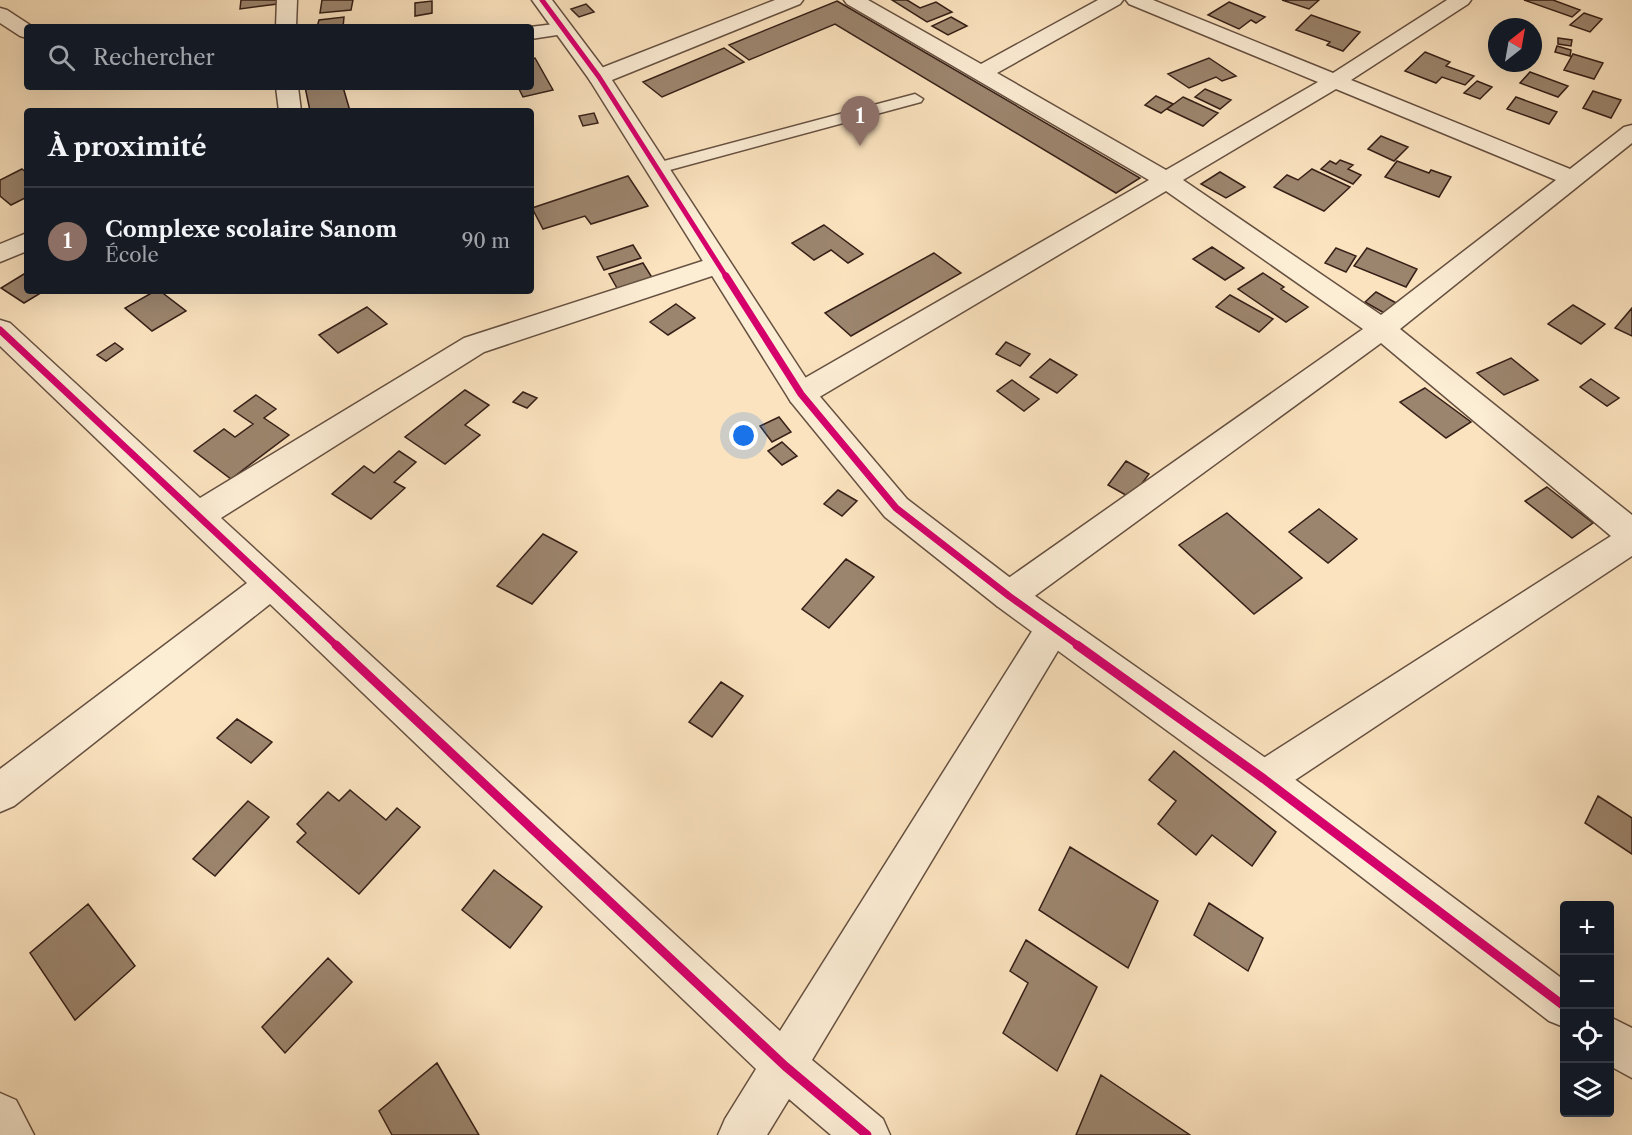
<!DOCTYPE html>
<html lang="fr">
<meta charset="utf-8">
<style>
body{margin:0;font-family:"Libre Caslon Text",serif;background:#20242c;color:#f1f3f6}
.controls{position:absolute;right:18px;bottom:18px;display:grid;overflow:hidden;border-radius:6px;box-shadow:0 6px 24px #0002}
.controls button{width:54px;height:54px;display:grid;place-items:center;padding:0;border:0;border-bottom:2px solid #363941;background:#171b24;color:#f1f3f6;font:30px sans-serif}
.compass{position:absolute;left:1488px;top:18px;width:54px;height:54px;border-radius:50%;background:#171b24;box-shadow:0 6px 24px #0002;rotate:31deg}
.you{position:absolute;left:744px;top:436px;width:21px;height:21px;margin:-15px;border:4px solid #fff;border-radius:50%;background:#1a73e8;box-shadow:0 0 0 9px #1a73e833}
.badge{display:grid;place-items:center;width:39px;height:39px;border-radius:50%;background:#c59692;color:#fff;font-size:20px;font-weight:700}
.pin{position:absolute;translate:-50% -50px;filter:drop-shadow(0 2px 3px #0008)}
.pin::after{content:'';position:absolute;top:32px;width:21px;height:18px;background:inherit;clip-path:polygon(0 0,100% 0,50% 100%)}
.list{margin:0;padding:0;list-style:none}
h2{display:flex;justify-content:space-between;align-items:center;height:78px;margin:0;padding:0 24px;font-size:26px}
h2 small{font-size:20px;font-weight:400;color:#9ea1a6}
.list li{display:grid;grid-template-columns:39px 1fr auto;gap:18px;align-items:center;box-sizing:border-box;height:108px;padding:0 24px;border-top:2px solid #363941}
.list b{display:block;font-size:22px;white-space:nowrap}
.list p{margin:0;font-size:20px;white-space:nowrap;color:#9ea1a6}
.list em{font-size:20px;font-style:normal;color:#9ea1a6}
.icon{flex:none;width:33px;height:33px;fill:none;stroke:currentColor;stroke-width:2;stroke-linecap:round;stroke-linejoin:round}
.map{position:relative;flex:none;width:1632px;height:1135px;overflow:hidden}
.search{position:absolute;background:#171b24;box-shadow:0 6px 24px #0002;left:24px;top:24px;width:510px;height:66px;display:flex;align-items:center;gap:15px;box-sizing:border-box;padding:0 21px;border-radius:6px;color:#9ea1a6;font-size:22px}
.panel{position:absolute;background:#171b24;box-shadow:0 6px 24px #0002;left:24px;top:108px;width:510px;height:186px;border-radius:6px}
.map>svg:first-child{display:block}
</style>
<div class="map">
<svg width="1632" height="1135" viewBox="0 0 1632 1135">
<rect width="100%" height="100%" fill="#fbe3bf"/>
<filter id="stains"><feTurbulence type="fractalNoise" baseFrequency=".00333" numOctaves="4"/><feColorMatrix values="0 0 0 0 .2 0 0 0 0 .09 0 0 0 0 .02 0 0 0 .5 -.17"/></filter>
<radialGradient id="worn" r=".72"><stop offset=".6" stop-color="#630" stop-opacity="0"/><stop offset="1" stop-color="#630" stop-opacity=".3"/></radialGradient>
<path fill="#9c856e" stroke="#351f17" stroke-width="1.5" d="M 241,0 L 277,0 L 277,4 L 240,9 Z
M 322,0 L 353,0 L 351,10 L 320,13 Z
M 892,0 L 907,0 L 920,8 L 936,2 L 952,12 L 927,22 Z
M 1282,0 L 1319,0 L 1309,9 Z
M 1524,0 L 1553,0 L 1580,10 L 1572,17 Z
M 432,1 L 432,13 L 415,16 L 415,3 Z
M 837,1 L 1140,178 L 1116,193 L 835,24 L 749,60 L 729,45 Z
M 1229,2 L 1265,17 L 1256,23 L 1251,20 L 1239,29 L 1208,15 Z
M 586,4 L 594,12 L 579,17 L 571,9 Z
M 1584,13 L 1602,19 L 1590,32 L 1570,25 Z
M 1311,15 L 1360,32 L 1343,51 L 1327,45 L 1330,42 L 1296,30 Z
M 344,17 L 343,27 L 317,27 L 319,20 Z
M 951,17 L 967,26 L 948,35 L 932,26 Z
M 1558,38 L 1572,40 L 1571,46 L 1558,44 Z
M 1557,46 L 1571,50 L 1570,56 L 1555,52 Z
M 724,48 L 744,62 L 662,97 L 643,82 Z
M 1425,52 L 1450,62 L 1446,66 L 1474,76 L 1465,85 L 1442,77 L 1436,83 L 1405,71 Z
M 1573,54 L 1603,63 L 1594,79 L 1564,70 Z
M 535,58 L 553,90 L 523,97 L 518,87 L 531,87 L 531,59 Z
M 1209,58 L 1236,76 L 1222,81 L 1216,77 L 1189,88 L 1168,74 Z
M 1530,72 L 1568,86 L 1558,97 L 1520,83 Z
M 1477,81 L 1492,87 L 1480,99 L 1464,93 Z
M 305,87 L 343,87 L 350,111 L 310,111 Z
M 1205,89 L 1231,100 L 1220,109 L 1195,97 Z
M 1593,91 L 1621,100 L 1611,118 L 1583,108 Z
M 1156,96 L 1173,104 L 1161,113 L 1145,105 Z
M 1183,97 L 1218,113 L 1203,126 L 1167,109 Z
M 1516,97 L 1557,112 L 1549,124 L 1507,109 Z
M 594,113 L 598,123 L 583,126 L 579,116 Z
M 1381,136 L 1408,147 L 1394,161 L 1368,149 Z
M 1340,160 L 1353,165 L 1348,169 L 1361,175 L 1353,184 L 1321,169 L 1330,161 L 1336,164 Z
M 1397,161 L 1429,173 L 1431,170 L 1451,177 L 1439,197 L 1385,177 Z
M 22,169 L 27,173 L 27,197 L 11,205 L 0,196 L 0,180 Z
M 1312,169 L 1350,187 L 1324,211 L 1274,187 L 1287,175 L 1298,180 Z
M 1220,172 L 1245,187 L 1226,198 L 1201,184 Z
M 628,176 L 648,206 L 591,224 L 585,216 L 543,229 L 532,208 Z
M 824,225 L 863,254 L 848,263 L 831,250 L 814,260 L 792,243 Z
M 633,245 L 641,258 L 604,270 L 597,257 Z
M 1212,247 L 1244,268 L 1225,280 L 1193,259 Z
M 1336,248 L 1356,256 L 1346,272 L 1325,263 Z
M 1367,248 L 1417,269 L 1406,287 L 1354,266 Z
M 934,253 L 961,273 L 851,336 L 825,313 Z
M 643,263 L 656,284 L 621,295 L 609,274 Z
M 1263,273 L 1284,287 L 1281,289 L 1308,307 L 1286,322 L 1238,289 Z
M 24,274 L 27,276 L 27,291 L 44,291 L 24,303 L 1,288 Z
M 155,291 L 160,291 L 186,311 L 152,331 L 125,308 Z
M 1376,292 L 1398,304 L 1386,314 L 1365,302 Z
M 1230,295 L 1273,319 L 1259,332 L 1216,307 Z
M 676,304 L 695,318 L 668,335 L 650,322 Z
M 1573,305 L 1605,324 L 1581,344 L 1548,324 Z
M 367,307 L 387,324 L 338,353 L 319,335 Z
M 1632,308 L 1632,336 L 1615,328 Z
M 1006,342 L 1030,354 L 1020,366 L 996,354 Z
M 115,343 L 123,349 L 106,361 L 97,355 Z
M 1511,358 L 1538,380 L 1504,395 L 1477,373 Z
M 1050,359 L 1077,375 L 1057,393 L 1030,377 Z
M 1591,379 L 1619,398 L 1607,406 L 1580,387 Z
M 1012,380 L 1039,399 L 1024,411 L 997,391 Z
M 1425,388 L 1471,422 L 1446,438 L 1400,402 Z
M 465,390 L 489,405 L 465,425 L 480,435 L 445,464 L 405,437 Z
M 523,392 L 537,398 L 527,408 L 513,402 Z
M 256,395 L 276,409 L 264,418 L 289,435 L 231,479 L 194,451 L 224,429 L 235,437 L 253,424 L 234,411 Z
M 779,417 L 791,432 L 772,442 L 760,426 Z
M 782,442 L 797,456 L 782,465 L 768,451 Z
M 399,451 L 416,462 L 394,482 L 405,488 L 371,519 L 332,494 L 364,466 L 374,473 Z
M 1126,461 L 1149,474 L 1131,498 L 1108,485 Z
M 1547,487 L 1593,523 L 1572,538 L 1525,501 Z
M 838,490 L 857,501 L 842,516 L 824,504 Z
M 1319,509 L 1357,539 L 1328,563 L 1289,532 Z
M 1227,513 L 1302,578 L 1254,614 L 1179,545 Z
M 543,534 L 577,552 L 532,604 L 497,586 Z
M 846,559 L 874,577 L 829,628 L 802,609 Z
M 721,682 L 743,696 L 712,737 L 689,722 Z
M 237,719 L 272,742 L 251,763 L 217,738 Z
M 1174,751 L 1276,832 L 1252,866 L 1212,835 L 1196,855 L 1158,824 L 1176,801 L 1149,780 Z
M 350,790 L 386,820 L 397,808 L 420,827 L 359,894 L 297,842 L 306,833 L 297,824 L 328,792 L 339,801 Z
M 1598,796 L 1632,818 L 1632,854 L 1585,823 Z
M 248,801 L 269,817 L 215,876 L 193,859 Z
M 1070,847 L 1158,901 L 1128,968 L 1039,910 Z
M 494,870 L 542,907 L 510,948 L 462,910 Z
M 1209,903 L 1263,938 L 1248,971 L 1194,935 Z
M 88,904 L 135,966 L 75,1020 L 30,953 Z
M 1026,940 L 1097,987 L 1057,1071 L 1003,1033 L 1028,983 L 1010,971 Z
M 328,958 L 352,982 L 285,1053 L 262,1027 Z
M 437,1063 L 479,1135 L 392,1135 L 379,1111 Z
M 1101,1075 L 1190,1135 L 1076,1135 Z"/>
<g fill="none" stroke-linecap="round" stroke-linejoin="round">
<defs>
<path id="service" d="M 915,94 L 923,99 L 921,102 L 655,174 L 649,173 L 646,169 L 649,165 Z"/>
<path id="minor" d="M 277,0 L 297,0 L 296,27 L 276,27 Z
M 775,0 L 803,0 L 800,4 L 607,82 L 599,83 L 591,82 L 588,77 L 591,72 Z
M 844,0 L 868,0 L 981,64 L 1098,0 L 1123,0 L 1120,4 L 997,73 L 1166,170 L 1318,82 L 1129,4 L 1126,0 L 1153,0 L 1333,73 L 1447,0 L 1471,0 L 1468,4 L 1351,80 L 1570,169 L 1624,127 L 1632,125 L 1632,143 L 1400,329 L 1632,515 L 1632,556 L 1277,792 L 1264,798 L 1251,792 L 1245,779 L 1251,766 L 1611,536 L 1381,343 L 1021,606 L 1009,611 L 997,606 L 992,596 L 997,586 L 1363,329 L 1166,191 L 811,402 L 801,405 L 791,402 L 787,394 L 791,386 L 1149,180 L 847,4 ZM 1336,89 L 1556,180 L 1381,315 L 1183,180 Z
M 0,8 L 7,10 L 33,27 L 27,27 L 27,38 L 20,36 L 0,23 Z
M 563,23 L 570,25 L 573,29 L 570,33 L 531,39 L 530,27 Z
M 276,87 L 298,87 L 301,111 L 279,111 Z
M 27,233 L 27,251 L 0,262 L 0,244 Z
M 718,256 L 727,259 L 731,265 L 727,271 L 484,352 L 221,518 L 780,1031 L 1041,617 L 1053,613 L 1065,617 L 1070,628 L 1065,639 L 812,1060 L 883,1119 L 890,1135 L 831,1135 L 789,1099 L 767,1135 L 718,1135 L 725,1119 L 756,1069 L 270,604 L 14,806 L 0,812 L 0,769 L 247,583 L 0,346 L 0,320 L 10,323 L 200,498 L 464,338 Z
M 0,1093 L 16,1100 L 34,1135 L 0,1135 Z"/>
<path id="tertiary" d="M 532,0 L 552,0 L 610,77 L 811,386 L 907,499 L 1021,586 L 1277,766 L 1564,980 L 1564,1027 L 1549,1021 L 1251,792 L 997,606 L 885,517 L 791,402 L 589,79 Z
M 1610,1017 L 1632,1028 L 1632,1078 L 1610,1066 Z"/>
</defs>
<use href="#service" stroke="#665041" stroke-width="3"/>
<use href="#minor" stroke="#665041" stroke-width="3"/>
<use href="#tertiary" stroke="#665041" stroke-width="3"/>
<use href="#service" fill="#fcedd5" fill-rule="evenodd"/>
<use href="#minor" fill="#fcedd5" fill-rule="evenodd"/>
<use href="#tertiary" fill="#fcedd5" fill-rule="evenodd"/>
<defs>
<path id="cycleway-far2" d="M 542,0 L 599,77 L 727,278"/>
<path id="cycleway-far1" d="M 726,276 L 801,394 L 896,508 L 1009,596 L 1079,646
M 0,330 L 337,646"/>
<path id="cycleway" d="M 336,645 L 785,1066 L 867,1135
M 1077,645 L 1264,779 L 1564,1006"/>
</defs>
<use href="#cycleway-far2" stroke="#fcedd5" stroke-width="8"/>
<use href="#cycleway-far1" stroke="#fcedd5" stroke-width="10"/>
<use href="#cycleway" stroke="#fcedd5" stroke-width="13"/>
<use href="#cycleway-far2" stroke="#d6006c" stroke-width="5"/>
<use href="#cycleway-far1" stroke="#d6006c" stroke-width="7"/>
<use href="#cycleway" stroke="#d6006c" stroke-width="9"/>
</g>
<rect width="100%" height="100%" filter="url(#stains)"/>
<rect width="100%" height="100%" fill="url(#worn)"/>
</svg>
<div class="controls">
<button>+</button>
<button>−</button>
<button><svg class="icon" aria-label="locate" viewBox="0 0 24 24"><circle cx="12" cy="12" r="6"/><path d="M12 2v4M12 18v4M2 12h4M18 12h4"/></svg></button>
<button><svg class="icon" aria-label="layers" viewBox="0 0 24 24"><path d="M12 4l9 5-9 5-9-5zM3 14l9 5 9-5"/></svg></button>
</div>
<svg class="compass" viewBox="-18 -18 36 36"><path d="M0-13l5 13h-10z" fill="#e53935"/><path d="M0 13l5-13h-10z" fill="#9ea1a6"/></svg>
<div class="you"></div>
<div class="pin badge" style="left:860px;top:146px;background:#8d6e63">1</div>
<div class="search"><svg class="icon" aria-label="search" viewBox="0 0 24 24"><circle cx="10" cy="10" r="6"/><path d="M15 15l6 6"/></svg>Rechercher</div>
<section class="panel">
<h2>À proximité<small></small></h2>
<ul class="list">
<li><span class="badge" style="background:#8d6e63">1</span><div><b>Complexe scolaire Sanom</b><p>École</p></div><em>90 m</em></li>
</ul>
</section>
</div>
